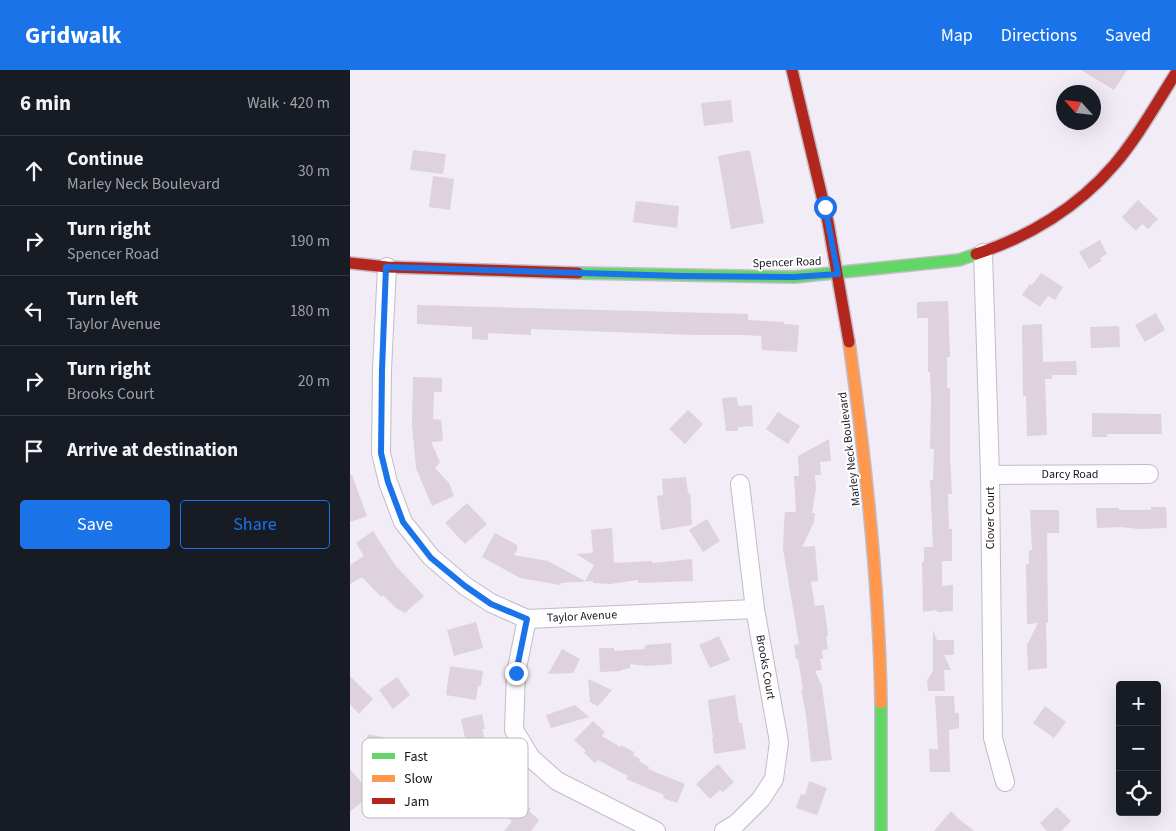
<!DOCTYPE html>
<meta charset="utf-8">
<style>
body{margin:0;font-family:"Source Sans 3",sans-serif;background:#242831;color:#f1f3f6}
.controls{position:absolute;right:15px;bottom:15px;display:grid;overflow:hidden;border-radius:5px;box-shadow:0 5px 20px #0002}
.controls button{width:45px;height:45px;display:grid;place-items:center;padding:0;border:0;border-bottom:1px solid #363941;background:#171b24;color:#f1f3f6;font:25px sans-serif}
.compass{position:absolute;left:706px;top:15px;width:45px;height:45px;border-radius:50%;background:#171b24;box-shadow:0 5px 20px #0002;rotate:297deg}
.stop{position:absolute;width:15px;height:15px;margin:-11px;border:4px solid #1a73e8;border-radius:50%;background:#fff}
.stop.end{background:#1a73e8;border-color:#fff;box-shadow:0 1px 5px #0008}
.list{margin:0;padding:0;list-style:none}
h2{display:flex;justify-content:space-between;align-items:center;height:65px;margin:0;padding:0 20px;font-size:21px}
h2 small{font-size:16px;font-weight:400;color:#9ea1a6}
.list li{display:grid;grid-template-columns:32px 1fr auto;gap:15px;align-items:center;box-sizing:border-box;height:70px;padding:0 20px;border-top:1px solid #363941}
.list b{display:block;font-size:19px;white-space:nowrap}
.list p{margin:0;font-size:16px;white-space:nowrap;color:#9ea1a6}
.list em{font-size:16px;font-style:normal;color:#9ea1a6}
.actions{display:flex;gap:10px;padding:15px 20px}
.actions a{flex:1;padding:11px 0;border:1px solid #1a73e8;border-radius:5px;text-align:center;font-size:18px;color:#1a73e8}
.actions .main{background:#1a73e8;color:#fff}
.icon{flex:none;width:28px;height:28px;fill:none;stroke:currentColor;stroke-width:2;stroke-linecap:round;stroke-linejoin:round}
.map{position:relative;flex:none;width:826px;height:761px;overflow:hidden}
header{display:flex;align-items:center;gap:30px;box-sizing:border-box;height:70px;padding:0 25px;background:#1a73e8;color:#fff}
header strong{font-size:24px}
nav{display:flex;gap:28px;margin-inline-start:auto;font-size:18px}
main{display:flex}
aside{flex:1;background:#171b24}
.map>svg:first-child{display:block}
</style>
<header>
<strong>Gridwalk</strong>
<nav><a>Map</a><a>Directions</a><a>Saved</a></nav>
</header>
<main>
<aside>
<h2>6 min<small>Walk · 420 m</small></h2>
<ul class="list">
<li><svg class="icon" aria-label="ahead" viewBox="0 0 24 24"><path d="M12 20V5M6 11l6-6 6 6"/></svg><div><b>Continue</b><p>Marley Neck Boulevard</p></div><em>30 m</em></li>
<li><svg class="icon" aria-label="right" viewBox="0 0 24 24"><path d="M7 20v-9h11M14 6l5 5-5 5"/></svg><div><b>Turn right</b><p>Spencer Road</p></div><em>190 m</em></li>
<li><svg class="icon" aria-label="left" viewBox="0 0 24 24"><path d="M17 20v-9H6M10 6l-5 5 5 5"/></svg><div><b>Turn left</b><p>Taylor Avenue</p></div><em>180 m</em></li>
<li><svg class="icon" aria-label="right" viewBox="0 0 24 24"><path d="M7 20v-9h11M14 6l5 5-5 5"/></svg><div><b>Turn right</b><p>Brooks Court</p></div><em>20 m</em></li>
<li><svg class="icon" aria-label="arrive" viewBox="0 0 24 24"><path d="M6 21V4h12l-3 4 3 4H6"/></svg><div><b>Arrive at destination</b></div></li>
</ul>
<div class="actions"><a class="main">Save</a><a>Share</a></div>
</aside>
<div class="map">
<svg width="826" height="761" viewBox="0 0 826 761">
<rect width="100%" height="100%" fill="#f2ecf7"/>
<path fill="#ddd2de" d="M 731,0 L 777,0 L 764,20 Z
M 381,30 L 383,52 L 354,56 L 351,33 Z
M 63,80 L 96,84 L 93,104 L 60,100 Z
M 400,80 L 414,153 L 381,159 L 368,86 Z
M 83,106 L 104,109 L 100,140 L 79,137 Z
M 788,130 L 808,149 L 798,159 L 792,154 L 786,161 L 772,147 Z
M 286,131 L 329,136 L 327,158 L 283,152 Z
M 750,170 L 757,184 L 750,188 L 751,191 L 739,199 L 729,182 Z
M 691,203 L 713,217 L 705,230 L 698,226 L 690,237 L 672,225 L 680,214 L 682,215 Z
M 598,231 L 600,287 L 597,287 L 597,318 L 600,318 L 600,387 L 602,424 L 598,424 L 599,459 L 602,459 L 602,491 L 592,491 L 592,516 L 603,515 L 603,541 L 587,542 L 587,540 L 573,542 L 572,492 L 574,492 L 574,477 L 583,477 L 580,410 L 583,410 L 584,379 L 580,379 L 581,329 L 580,302 L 578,302 L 578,248 L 567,248 L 567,232 Z
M 67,235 L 398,244 L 398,250 L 434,252 L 434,254 L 449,255 L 447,282 L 412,280 L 411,266 L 394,265 L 344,265 L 181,259 L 181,265 L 138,263 L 138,270 L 122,269 L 122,257 L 67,254 Z
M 806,243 L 815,260 L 795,272 L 785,255 Z
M 692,254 L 693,292 L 726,291 L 727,305 L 702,305 L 702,309 L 695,309 L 697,365 L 677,366 L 676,326 L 673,326 L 672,255 Z
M 769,256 L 770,277 L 741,278 L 740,257 Z
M 63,307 L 92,308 L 92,322 L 84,322 L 83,349 L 91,350 L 93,371 L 81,372 L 90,392 L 85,398 L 99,413 L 104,426 L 82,436 L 66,398 L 62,354 Z
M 387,327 L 388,336 L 402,335 L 403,356 L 388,357 L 388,361 L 376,361 L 372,328 Z
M 338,340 L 353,354 L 335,374 L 319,359 Z
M 428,342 L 450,356 L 438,374 L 416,359 Z
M 742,343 L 811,344 L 812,364 L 757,364 L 757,367 L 742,367 Z
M 479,369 L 481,391 L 470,392 L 471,405 L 465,405 L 466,419 L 462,443 L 465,443 L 464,452 L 452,477 L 465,476 L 468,511 L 461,512 L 465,536 L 474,535 L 478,566 L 476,566 L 478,579 L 472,580 L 473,589 L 470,589 L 472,600 L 465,601 L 472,616 L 482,690 L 461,692 L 456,645 L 451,619 L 453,619 L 448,589 L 446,589 L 444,575 L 449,574 L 433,479 L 434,455 L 435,442 L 446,442 L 444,406 L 449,406 L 448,386 Z
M 0,405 L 2,405 L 17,446 L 0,452 Z
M 336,407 L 338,423 L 340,423 L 342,455 L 311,460 L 307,426 L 313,425 L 312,409 Z
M 117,433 L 137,454 L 115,474 L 95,453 Z
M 801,437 L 816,437 L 817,458 L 789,459 L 770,457 L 747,458 L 746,438 L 769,438 L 769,440 L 801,440 Z
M 680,440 L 709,440 L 709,463 L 697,463 L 698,553 L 696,553 L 697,598 L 678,600 L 677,575 L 688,553 L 677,554 L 676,494 L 679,494 L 679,480 L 682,480 Z
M 357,449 L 370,471 L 353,482 L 339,460 Z
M 262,458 L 264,493 L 302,491 L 302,493 L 342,489 L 343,511 L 288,513 L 288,510 L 260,514 L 243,513 L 243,511 L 211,513 L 210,515 L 170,508 L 132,487 L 145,463 L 167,475 L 167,480 L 164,485 L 198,491 L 235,511 L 244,495 L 226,484 L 243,483 L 241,460 Z
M 23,461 L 45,495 L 74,526 L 55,543 L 46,538 L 33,525 L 31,527 L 12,507 L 0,514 L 0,495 L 14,486 L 6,473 Z
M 126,552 L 133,578 L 104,586 L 97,560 Z
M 583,560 L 587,570 L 604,570 L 604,585 L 594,585 L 601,600 L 594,600 L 595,621 L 578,621 L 577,611 L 583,600 Z
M 369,566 L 380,590 L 360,598 L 349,575 Z
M 321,573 L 322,594 L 297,596 L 280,594 L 280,598 L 271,600 L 271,601 L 250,602 L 249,578 L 264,578 L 264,581 L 295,579 L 295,575 Z
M 212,579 L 230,589 L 223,603 L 198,604 Z
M 100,596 L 133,601 L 131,616 L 128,616 L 126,630 L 96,625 Z
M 0,606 L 23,629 L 9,644 L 0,634 Z
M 47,607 L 60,625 L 43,639 L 29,620 Z
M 238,609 L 262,620 L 248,636 L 240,632 Z
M 385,625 L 389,653 L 392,653 L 396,679 L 364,684 L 362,668 L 363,668 L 358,630 Z
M 585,626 L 604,626 L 605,643 L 609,643 L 609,658 L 599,660 L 600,702 L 580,702 L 579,679 L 588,679 Z
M 225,635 L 239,647 L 201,658 L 196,645 Z
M 695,636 L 716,652 L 704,668 L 683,653 Z
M 132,644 L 135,659 L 132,659 L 136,673 L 117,677 L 111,649 Z
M 243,651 L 255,662 L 252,666 L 270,677 L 271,675 L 284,682 L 283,685 L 290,689 L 289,691 L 299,697 L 298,699 L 335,714 L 327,733 L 313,728 L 314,725 L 276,709 L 278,706 L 248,690 L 245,693 L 234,683 L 236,681 L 224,670 Z
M 18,664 L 45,670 L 44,672 L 65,677 L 62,689 L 43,684 L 40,700 L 12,693 Z
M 368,694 L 384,712 L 373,722 L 370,720 L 360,729 L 346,714 Z
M 0,699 L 21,724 L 0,742 Z
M 459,711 L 477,718 L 467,745 L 446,738 L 451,724 L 455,725 Z
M 167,732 L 172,732 L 181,739 L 179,741 L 189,750 L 181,761 L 154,761 L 162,751 L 155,746 Z
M 707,737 L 721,751 L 711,761 L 697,761 L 690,753 Z
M 601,741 L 610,750 L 624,761 L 584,761 Z"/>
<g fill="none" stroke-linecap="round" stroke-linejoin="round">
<defs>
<path id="street" d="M 633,183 L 640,405 L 643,668 L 655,712
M 37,197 L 32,300 L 31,383 L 38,412 L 53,452 L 81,487 L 115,516 L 141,533 L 177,549 L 405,539
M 640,405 L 799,404
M 177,549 L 166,603 L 164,660 L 181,688 L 207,711 L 306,761
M 374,761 L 386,754 L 411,729 L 424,709 L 429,672 L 405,539 L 390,414"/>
<path id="fast" d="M 228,203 L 444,207 L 609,190 L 626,184
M 531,633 L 531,761"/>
<path id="slow" d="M 499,272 C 516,392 529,512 531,633"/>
<path id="jam" d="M 442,0 L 478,152 L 499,272
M 626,184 C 679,167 728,137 764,95 C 788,67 806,34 826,3
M 0,193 L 37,197 L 228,203"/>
</defs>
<use href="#street" stroke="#c2bcc7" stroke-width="20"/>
<use href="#fast" stroke="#c2bcc7" stroke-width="14"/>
<use href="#slow" stroke="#c2bcc7" stroke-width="14"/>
<use href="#jam" stroke="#c2bcc7" stroke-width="14"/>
<use href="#street" stroke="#fdfcfe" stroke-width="18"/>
<use href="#fast" stroke="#63d668" stroke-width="11"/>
<use href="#slow" stroke="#ff974d" stroke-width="11"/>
<use href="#jam" stroke="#b3261e" stroke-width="11"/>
</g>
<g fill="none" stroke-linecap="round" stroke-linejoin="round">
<path stroke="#1a73e8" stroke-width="6" d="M 166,603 L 177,549 L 141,534 L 115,516 L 81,488 L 53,452 L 38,412 L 31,383 L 32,300 L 36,197 L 331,206 L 444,207 L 488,204 L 475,137"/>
</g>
<g text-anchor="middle" stroke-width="4" stroke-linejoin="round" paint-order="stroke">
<g font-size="12" fill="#19131d" stroke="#fff">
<text transform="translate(437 192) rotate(-2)" y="4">Spencer Road</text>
<text transform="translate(499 379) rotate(-97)" y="4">Marley Neck Boulevard</text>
<text x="720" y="408">Darcy Road</text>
<text transform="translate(640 448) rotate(-90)" y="4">Clover Court</text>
<text transform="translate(232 546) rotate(-3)" y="4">Taylor Avenue</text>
<text transform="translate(416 597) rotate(80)" y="4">Brooks Court</text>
</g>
</g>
<rect x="12" y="668" width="166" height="80" rx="8" fill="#fff" stroke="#bab8bb" stroke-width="1"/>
<rect x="22" y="683" width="23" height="6" fill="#63d668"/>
<rect x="22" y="705" width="23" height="7" fill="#ff974d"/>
<rect x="22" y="728" width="23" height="6" fill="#b3261e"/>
<g font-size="14" fill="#19131d">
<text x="54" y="691">Fast</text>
<text x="54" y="713">Slow</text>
<text x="54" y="736">Jam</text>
</g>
</svg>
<div class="controls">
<button>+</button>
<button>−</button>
<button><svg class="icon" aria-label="locate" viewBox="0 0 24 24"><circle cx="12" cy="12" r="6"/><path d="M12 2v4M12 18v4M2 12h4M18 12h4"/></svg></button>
</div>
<svg class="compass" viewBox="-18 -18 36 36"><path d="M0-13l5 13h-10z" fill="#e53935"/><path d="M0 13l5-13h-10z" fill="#9ea1a6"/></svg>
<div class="stop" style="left:475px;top:137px"></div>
<div class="stop end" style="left:166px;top:603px"></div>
</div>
</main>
